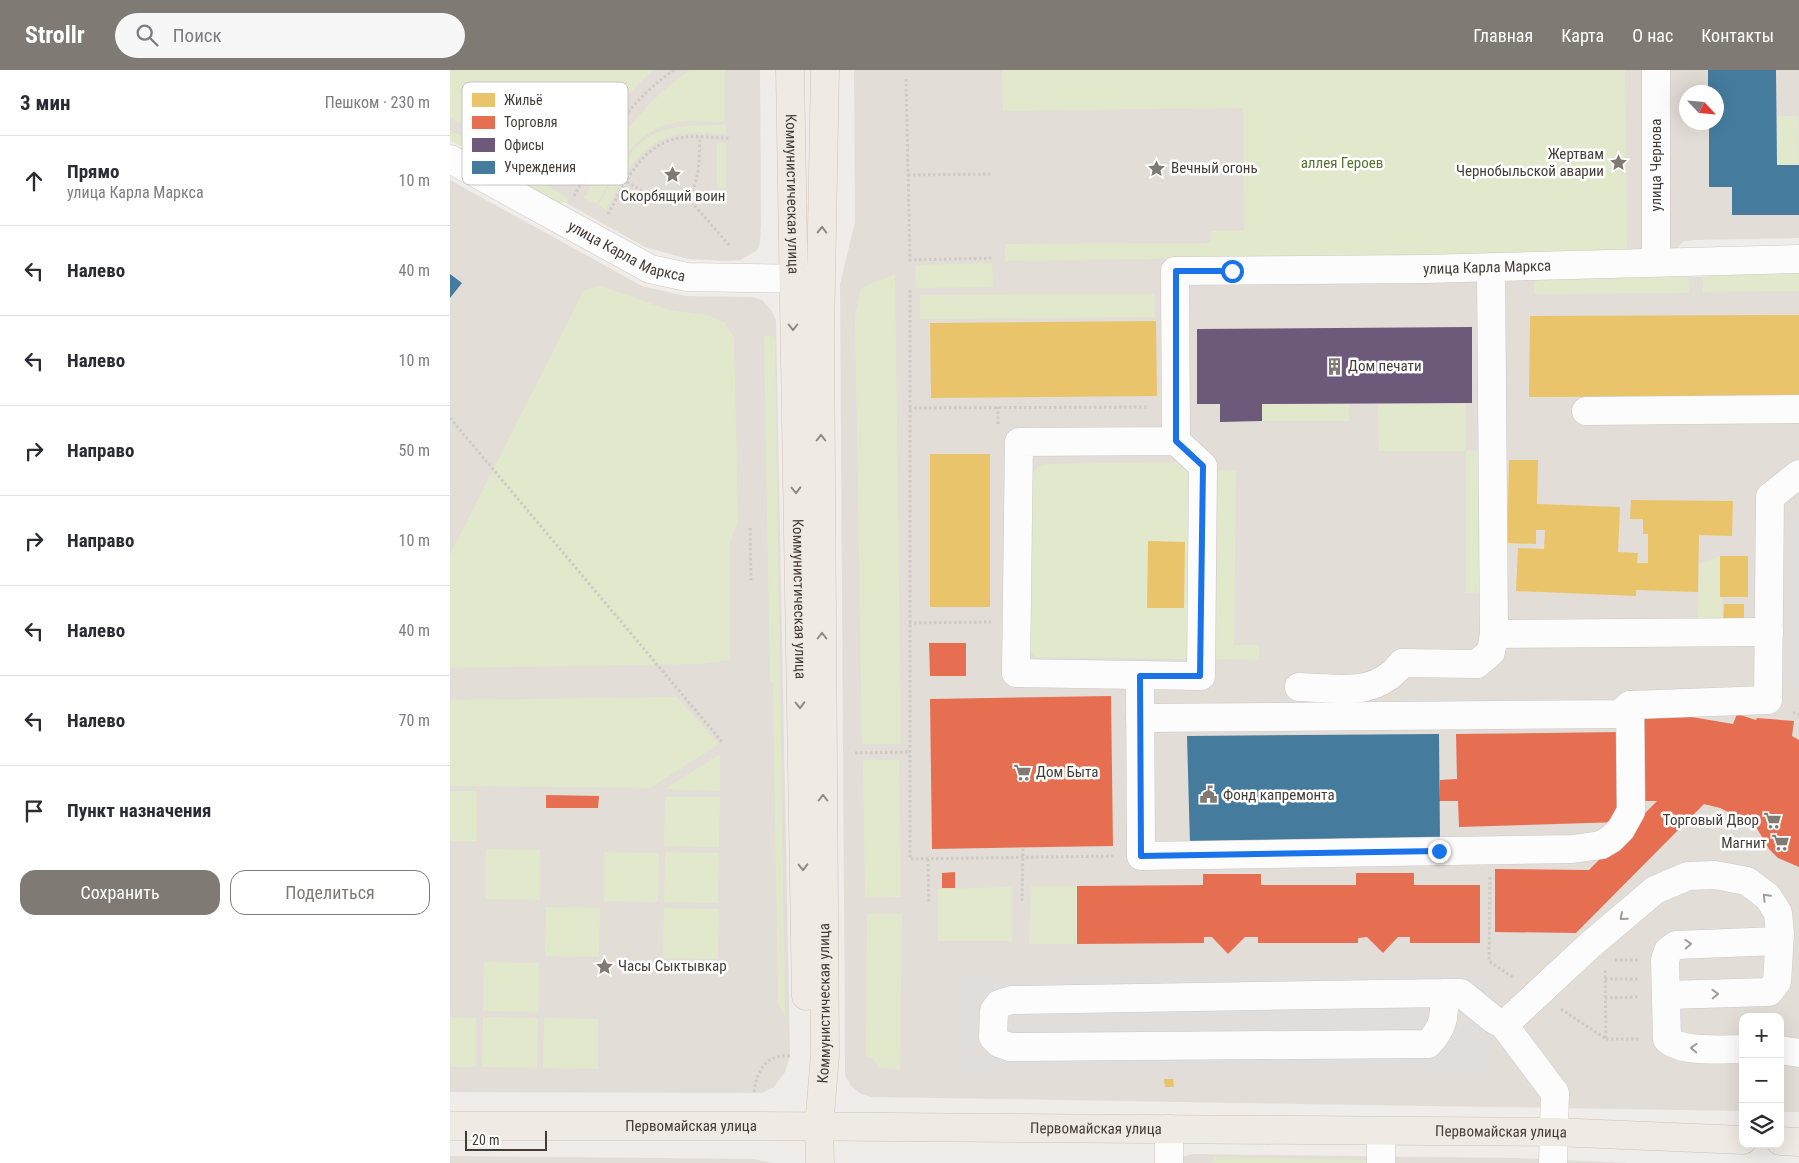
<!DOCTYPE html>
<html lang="ru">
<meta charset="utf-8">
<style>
body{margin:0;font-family:"Roboto Condensed",sans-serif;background:#f7f7f7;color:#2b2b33}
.controls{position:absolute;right:15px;bottom:15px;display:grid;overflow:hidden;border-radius:10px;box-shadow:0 5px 20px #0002}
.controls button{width:45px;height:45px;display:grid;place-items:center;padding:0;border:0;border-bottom:1px solid #e1e1e2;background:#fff;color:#2b2b33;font:25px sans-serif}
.compass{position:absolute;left:1229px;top:15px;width:45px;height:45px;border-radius:50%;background:#fff;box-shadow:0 5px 20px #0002;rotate:116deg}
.scale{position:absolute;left:15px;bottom:12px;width:82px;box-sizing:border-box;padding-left:5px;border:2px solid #443c36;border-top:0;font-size:14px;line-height:18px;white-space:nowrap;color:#443c36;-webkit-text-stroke:4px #fff;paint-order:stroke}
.stop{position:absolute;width:15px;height:15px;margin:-11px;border:4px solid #1a73e8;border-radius:50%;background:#fff}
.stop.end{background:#1a73e8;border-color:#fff;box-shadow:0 1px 5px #0008}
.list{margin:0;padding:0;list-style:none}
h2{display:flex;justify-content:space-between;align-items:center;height:65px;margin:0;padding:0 20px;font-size:21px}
h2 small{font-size:16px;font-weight:400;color:#7c7c81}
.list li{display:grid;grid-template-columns:32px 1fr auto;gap:15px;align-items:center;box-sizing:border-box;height:90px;padding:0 20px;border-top:1px solid #e1e1e2}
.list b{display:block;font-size:19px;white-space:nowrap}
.list p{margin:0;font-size:16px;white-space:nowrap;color:#7c7c81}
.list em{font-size:16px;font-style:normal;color:#7c7c81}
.actions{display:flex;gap:10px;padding:15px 20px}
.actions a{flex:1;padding:11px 0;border:1px solid #807a75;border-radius:15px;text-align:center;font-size:18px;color:#807a75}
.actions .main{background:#807a75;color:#fff}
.icon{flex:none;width:28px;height:28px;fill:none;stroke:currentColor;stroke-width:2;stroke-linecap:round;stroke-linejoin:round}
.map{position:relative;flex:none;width:1349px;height:1093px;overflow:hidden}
header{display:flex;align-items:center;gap:30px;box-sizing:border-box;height:70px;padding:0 25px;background:#807a75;color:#fff}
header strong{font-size:24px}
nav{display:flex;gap:28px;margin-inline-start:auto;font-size:18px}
.search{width:350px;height:45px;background:#f7f7f7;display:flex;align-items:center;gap:12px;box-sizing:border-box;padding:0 18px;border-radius:28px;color:#7c7c81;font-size:19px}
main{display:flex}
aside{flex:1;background:#fff}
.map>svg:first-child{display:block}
</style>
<header>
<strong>Strollr</strong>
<div class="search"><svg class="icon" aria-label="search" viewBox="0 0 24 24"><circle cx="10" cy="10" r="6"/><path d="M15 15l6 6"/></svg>Поиск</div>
<nav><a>Главная</a><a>Карта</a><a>О нас</a><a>Контакты</a></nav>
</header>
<main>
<aside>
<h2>3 мин<small>Пешком · 230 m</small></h2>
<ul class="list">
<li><svg class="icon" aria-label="ahead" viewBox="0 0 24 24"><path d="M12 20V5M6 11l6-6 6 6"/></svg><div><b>Прямо</b><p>улица Карла Маркса</p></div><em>10 m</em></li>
<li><svg class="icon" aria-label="left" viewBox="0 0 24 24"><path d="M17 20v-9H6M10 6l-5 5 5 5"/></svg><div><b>Налево</b></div><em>40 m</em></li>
<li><svg class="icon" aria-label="left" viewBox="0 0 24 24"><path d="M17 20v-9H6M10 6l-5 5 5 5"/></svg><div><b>Налево</b></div><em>10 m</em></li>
<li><svg class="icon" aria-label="right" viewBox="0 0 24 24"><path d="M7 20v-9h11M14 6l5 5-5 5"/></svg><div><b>Направо</b></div><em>50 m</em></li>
<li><svg class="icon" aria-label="right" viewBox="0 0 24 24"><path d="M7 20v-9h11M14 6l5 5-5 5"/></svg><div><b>Направо</b></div><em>10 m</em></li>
<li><svg class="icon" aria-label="left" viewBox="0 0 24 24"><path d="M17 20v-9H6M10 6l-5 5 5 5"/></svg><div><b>Налево</b></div><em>40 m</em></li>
<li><svg class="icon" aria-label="left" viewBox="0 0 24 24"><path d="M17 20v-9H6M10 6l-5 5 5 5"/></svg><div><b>Налево</b></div><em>70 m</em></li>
<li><svg class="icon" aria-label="arrive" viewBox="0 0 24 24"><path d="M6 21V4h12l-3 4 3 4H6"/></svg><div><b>Пункт назначения</b></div></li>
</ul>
<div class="actions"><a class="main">Сохранить</a><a>Поделиться</a></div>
</aside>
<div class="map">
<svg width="1349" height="1093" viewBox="0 0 1349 1093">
<rect width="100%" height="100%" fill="#efecea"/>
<path fill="#e3ddd7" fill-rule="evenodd" d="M 0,0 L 310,0 L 311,152 L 310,173 L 307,180 L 291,190 L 275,191 L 238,189 L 195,177 L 0,68 Z
M 404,0 L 1349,0 L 1349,168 L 1246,170 L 1234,171 L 1224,181 L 1233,207 L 1349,207 L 1349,1042 L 1330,1042 L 1330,947 L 1293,947 L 1293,1041 L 422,1027 L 411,1024 L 401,1016 L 395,1005 L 395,985 L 390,214 L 405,152 ZM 1236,22 L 1266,22 L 1266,52 L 1236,52 Z
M 0,110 L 192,216 L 235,226 L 302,227 L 312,230 L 321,240 L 326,250 L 340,986 L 335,1002 L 324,1017 L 312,1023 L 0,1022 Z
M 742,1084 L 1066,1088 L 1179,1093 L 714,1093 Z
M 0,1086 L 304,1089 L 322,1093 L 0,1093 Z"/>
<path fill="#e2e8cb" d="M 0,0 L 204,0 C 167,30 142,74 118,115 L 0,48 Z
M 240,0 L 275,0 L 275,51 C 263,54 249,50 236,51 C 184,56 170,94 147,134 L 134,128 C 164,76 189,35 240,0 Z
M 552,0 L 1175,0 L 1177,183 L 555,191 L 555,174 L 760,173 L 761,161 L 794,161 L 793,38 L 553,41 Z
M 1327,46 L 1348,46 L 1349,95 L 1327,95 Z
M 276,55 L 276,64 C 258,64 238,61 221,66 C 187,75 172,112 156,140 L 148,135 C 189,66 192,54 276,55 Z
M 0,60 L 118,128 L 118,132 L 108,133 L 0,70 Z
M 267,73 L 276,73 L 276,118 L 267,118 Z
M 542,193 L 543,217 L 466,218 L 465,195 Z
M 1349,198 L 1349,221 L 1253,222 L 1253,199 Z
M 1238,199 L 1239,223 L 1084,224 L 1084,202 Z
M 445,204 L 451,674 L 412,674 L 405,246 L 411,218 Z
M 151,216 L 219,240 L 258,245 L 275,253 L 284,268 L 288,452 L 280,471 L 280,590 L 251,594 L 0,598 L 0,485 L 134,220 Z
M 704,224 L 705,247 L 470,249 L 470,225 Z
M 314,266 L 323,266 L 325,268 L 335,945 L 328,935 L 323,613 L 320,613 Z
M 1016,333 L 1016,381 L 1035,380 L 1034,522 L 1016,523 L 1016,381 L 929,381 L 928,334 Z
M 812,334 L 899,334 L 899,351 L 812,351 Z
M 729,392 L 742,399 L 738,587 L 735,589 L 585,587 L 579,580 L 582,403 L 589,396 L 596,394 Z
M 768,400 L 786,400 L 784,575 L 809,575 L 809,590 L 766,589 Z
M 1270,486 L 1273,549 L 1248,549 L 1249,494 Z
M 227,627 L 269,674 L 200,718 L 0,716 L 0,630 Z
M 270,684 L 270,721 L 215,719 Z
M 413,690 L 449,690 L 451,827 L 415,828 Z
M 0,721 L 27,721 L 27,771 L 0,771 Z
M 215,727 L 270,727 L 269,777 L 214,776 Z
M 36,779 L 90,780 L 90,830 L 35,829 Z
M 154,782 L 209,783 L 208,832 L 154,831 Z
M 215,782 L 269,783 L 268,833 L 214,832 Z
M 581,816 L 627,816 L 627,874 L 579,874 Z
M 562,817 L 562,871 L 488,871 L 488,819 Z
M 96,837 L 150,838 L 149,887 L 95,886 Z
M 214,838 L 269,839 L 268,889 L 213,888 Z
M 417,844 L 452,844 L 450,999 L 429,998 L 423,989 L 416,986 Z
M 34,892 L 89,893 L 88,942 L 33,941 Z
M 0,947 L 26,948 L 26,997 L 0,997 Z
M 33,947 L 88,948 L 87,998 L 32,997 Z
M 94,948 L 148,949 L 148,999 L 93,998 Z
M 765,1087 L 914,1090 L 923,1093 L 760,1093 Z"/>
<path fill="#e0dddb" d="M 1349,445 L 1349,620 L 1331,610 L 1333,457 Z
M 1040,904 L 1040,1005 L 509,1008 L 509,907 Z"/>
<path fill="#e9c46a" d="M 1349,245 L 1349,326 L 1079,327 L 1080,246 Z
M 706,251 L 707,326 L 481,328 L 480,253 Z
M 480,384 L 540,384 L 540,537 L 480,537 Z
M 1059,390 L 1088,390 L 1087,434 L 1170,437 L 1168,482 L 1188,483 L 1187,493 L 1198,493 L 1198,464 L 1193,464 L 1193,449 L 1180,449 L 1181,430 L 1283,431 L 1282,466 L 1249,465 L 1248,522 L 1186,520 L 1186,526 L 1066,521 L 1068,478 L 1094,479 L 1095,460 L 1086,460 L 1086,474 L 1057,473 Z
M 698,471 L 735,472 L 734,538 L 697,538 Z
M 1270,486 L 1298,486 L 1298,527 L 1270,527 Z
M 1274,534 L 1294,534 L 1294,553 L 1273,553 Z
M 714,1009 L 723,1009 L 724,1017 L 715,1017 Z"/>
<path fill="#e76f51" d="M 479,573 L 516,573 L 516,606 L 480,606 Z
M 661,626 L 663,776 L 482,779 L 480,629 Z
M 1287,644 L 1306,650 L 1307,648 L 1344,651 L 1342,666 L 1349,670 L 1349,797 L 1328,788 L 1319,779 L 1305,755 L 1270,738 L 1254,734 L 1126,863 L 1045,862 L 1045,799 L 1139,800 L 1207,731 L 1194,731 L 1193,646 L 1236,646 L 1283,654 Z
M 1170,662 L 1172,752 L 1009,757 L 1008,731 L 989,731 L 990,710 L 1007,709 L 1006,664 Z
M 96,725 L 149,726 L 148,738 L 96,738 Z
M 505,802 L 505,818 L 492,818 L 492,803 Z
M 906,803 L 964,803 L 964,815 L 1030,815 L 1030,873 L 960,873 L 960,867 L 948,867 L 933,883 L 917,867 L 908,868 L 908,873 L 808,873 L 808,867 L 795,867 L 778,884 L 762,867 L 754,867 L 754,873 L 627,874 L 627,816 L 753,815 L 753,804 L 811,804 L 811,815 L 906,815 Z"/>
<path fill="#6d597a" d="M 1022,257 L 1022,333 L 812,334 L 812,351 L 770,352 L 770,334 L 747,334 L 747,259 Z"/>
<path fill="#457b9d" d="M 1258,0 L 1326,0 L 1327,95 L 1349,95 L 1349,145 L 1282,145 L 1282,117 L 1259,117 L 1259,52 L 1266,52 L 1266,22 L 1258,22 Z
M 0,204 L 12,213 L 0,228 Z
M 989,664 L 990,770 L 740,774 L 737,666 Z"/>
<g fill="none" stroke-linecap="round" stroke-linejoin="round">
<defs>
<g id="minor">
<path d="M 1206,0 L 1206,191"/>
<path id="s1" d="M 0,89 L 200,199 L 237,207 L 366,209"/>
<path d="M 1041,197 L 1044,564 L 1319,562"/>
<path d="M 1136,341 L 1349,339"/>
<path id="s2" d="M 726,371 L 569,372 L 566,603 L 751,606 L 753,396 L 726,371 L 725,201 L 975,199 L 1349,189"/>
<path d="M 690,606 L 691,786 L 1123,779 L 1151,775 L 1161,769 L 1171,759 L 1181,741 L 1180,635 L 1318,630 L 1320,427 L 1349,404"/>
<path d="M 849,617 C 888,618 926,628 952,593 L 1027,594 L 1041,582 L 1044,564"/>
<path d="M 690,648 L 1170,644 L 1180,635"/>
<path d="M 994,923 C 995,945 994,958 978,974 L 560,977 L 549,973 L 543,967 L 544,941 L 549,934 L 561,930 L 994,923 L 1011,923 L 1043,949 L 1054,955 L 1105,1023 L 1103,1093"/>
<path d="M 1054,955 L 1140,875 L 1205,820 L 1238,806 L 1265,805 L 1297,811 L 1318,827 L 1328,843 L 1330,864 L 1327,912 L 1319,922 L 1216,925"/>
<path d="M 1293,979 C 1273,979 1231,983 1217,969 L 1215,890 L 1218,881 L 1226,875 L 1328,871"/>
<path d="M 1330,980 L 1349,983"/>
<path d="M 719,1059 L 719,1093"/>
<path d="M 931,1093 L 931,1061"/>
</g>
<g id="major">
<path id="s3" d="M 340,0 L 356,926"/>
<path id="s4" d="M 0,1056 L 305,1056 L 1104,1062 L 1293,1070"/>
<path d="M 1330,1071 L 1349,1072"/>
<path id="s5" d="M 370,1093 L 369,1057 L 375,985 L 370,263 L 375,0"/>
</g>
</defs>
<use href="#minor" stroke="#ccc8c6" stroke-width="29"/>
<use href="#major" stroke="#d0c4b8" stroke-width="29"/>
<path stroke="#cdcac7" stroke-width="3" stroke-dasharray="2.5 2.5" stroke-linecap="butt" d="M 456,9 L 460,190 L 543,188
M 458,105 L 542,104
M 177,112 C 189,119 202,127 215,132 C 251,143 249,89 250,67
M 124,126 C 150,79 178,31 224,0
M 238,128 L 280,176
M 158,144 C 174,116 188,80 221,70 C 239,64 260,68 279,68
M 460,220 L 460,789 L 665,786
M 459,338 L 698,337
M 0,348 L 273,673
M 548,354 L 548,337
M 300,458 L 301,511
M 459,553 L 541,552
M 1343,642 L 1349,645
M 405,683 L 460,682
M 478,789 L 479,834
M 1040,807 L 1039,891 L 1064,908
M 572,831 L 573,777
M 1165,890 L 1189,890
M 1155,909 L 1189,909
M 1155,928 L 1188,927
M 1111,939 L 1156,969 L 1155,899
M 1156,969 L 1190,969
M 304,1022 C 307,1001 315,984 340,986"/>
<use href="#minor" stroke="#fdfcfc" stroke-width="28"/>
<use href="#major" stroke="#f0eae4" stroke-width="28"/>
</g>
<defs><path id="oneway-chevron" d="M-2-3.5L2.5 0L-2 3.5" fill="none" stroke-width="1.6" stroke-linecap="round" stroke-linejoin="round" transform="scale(1.25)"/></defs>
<g stroke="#918a84">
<use href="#oneway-chevron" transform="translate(372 160) rotate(-89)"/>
<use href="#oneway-chevron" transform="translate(343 257) rotate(90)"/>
<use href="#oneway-chevron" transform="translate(371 368) rotate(-90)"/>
<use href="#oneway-chevron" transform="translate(346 420) rotate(89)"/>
<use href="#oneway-chevron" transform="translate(372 566) rotate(-90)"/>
<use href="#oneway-chevron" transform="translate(350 635) rotate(89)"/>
<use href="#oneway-chevron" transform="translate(373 728) rotate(-90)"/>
<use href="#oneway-chevron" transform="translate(353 797) rotate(89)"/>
</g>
<g stroke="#a09c99">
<use href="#oneway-chevron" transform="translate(1316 827) rotate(-134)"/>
<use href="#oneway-chevron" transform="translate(1173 847) rotate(139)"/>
<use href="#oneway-chevron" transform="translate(1238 874) rotate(-3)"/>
<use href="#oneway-chevron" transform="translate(1265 924) rotate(-2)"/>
<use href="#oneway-chevron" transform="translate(1244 978) rotate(-178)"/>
</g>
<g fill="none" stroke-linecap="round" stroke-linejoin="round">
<path stroke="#1a73e8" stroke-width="6" d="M 782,201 L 726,201 L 726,371 L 753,396 L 750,606 L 690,606 L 691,786 L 989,781"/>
</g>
<defs>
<symbol id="sight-bare" viewBox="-9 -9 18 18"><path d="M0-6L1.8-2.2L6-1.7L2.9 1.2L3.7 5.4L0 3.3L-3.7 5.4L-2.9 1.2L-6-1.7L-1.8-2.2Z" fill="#807a75" stroke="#fff" stroke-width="2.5" paint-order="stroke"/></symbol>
<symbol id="building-bare" viewBox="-9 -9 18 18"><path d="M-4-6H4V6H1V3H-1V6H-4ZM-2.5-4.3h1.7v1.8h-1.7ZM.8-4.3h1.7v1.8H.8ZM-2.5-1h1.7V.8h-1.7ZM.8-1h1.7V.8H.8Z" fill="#807a75" stroke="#fff" stroke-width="2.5" paint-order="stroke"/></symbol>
<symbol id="supermarket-bare" viewBox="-9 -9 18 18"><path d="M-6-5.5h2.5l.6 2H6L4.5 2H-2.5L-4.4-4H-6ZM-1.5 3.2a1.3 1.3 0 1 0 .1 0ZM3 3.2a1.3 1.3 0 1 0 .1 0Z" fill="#807a75" stroke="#fff" stroke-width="2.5" paint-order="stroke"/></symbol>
<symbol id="civic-bare" viewBox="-9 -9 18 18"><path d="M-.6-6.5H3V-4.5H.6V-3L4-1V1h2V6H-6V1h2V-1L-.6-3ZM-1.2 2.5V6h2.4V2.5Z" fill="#807a75" stroke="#fff" stroke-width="2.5" paint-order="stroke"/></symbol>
</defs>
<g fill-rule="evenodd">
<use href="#sight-bare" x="1156" y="80" width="25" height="25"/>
<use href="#sight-bare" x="694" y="86" width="25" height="25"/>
<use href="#sight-bare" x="210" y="92" width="25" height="25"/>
<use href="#building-bare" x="872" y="284" width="25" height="25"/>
<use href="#supermarket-bare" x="560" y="690" width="25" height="25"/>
<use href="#civic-bare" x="746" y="712" width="25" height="25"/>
<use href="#supermarket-bare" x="1310" y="738" width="25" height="25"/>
<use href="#supermarket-bare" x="1318" y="760" width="25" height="25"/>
<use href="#sight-bare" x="142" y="884" width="25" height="25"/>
</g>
<g text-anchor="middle" stroke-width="5" stroke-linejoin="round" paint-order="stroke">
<g font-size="15" fill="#443c36" stroke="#fff" text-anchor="start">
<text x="1154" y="89" text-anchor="end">Жертвам<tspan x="1154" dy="17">Чернобыльской аварии</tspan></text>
<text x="721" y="103">Вечный огонь</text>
<text x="223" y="131" text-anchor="middle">Скорбящий воин</text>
<text x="898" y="301">Дом печати</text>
<text x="586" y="707">Дом Быта</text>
<text x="773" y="730">Фонд капремонта</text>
<text x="1309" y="755" text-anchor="end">Торговый Двор</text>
<text x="1317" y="778" text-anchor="end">Магнит</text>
<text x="168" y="901">Часы Сыктывкар</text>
</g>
<g font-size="15" fill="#54722d" stroke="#fff">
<text x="892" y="98">аллея Героев</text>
</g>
<g font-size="15" fill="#443c36" stroke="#fff">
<text transform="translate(1206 95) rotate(-90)" y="5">улица Чернова</text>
<text dy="5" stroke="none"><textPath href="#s3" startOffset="124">Коммунистическая улица</textPath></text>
<text dy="5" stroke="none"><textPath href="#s1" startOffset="200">улица Карла Маркса</textPath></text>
<text dy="5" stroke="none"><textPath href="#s2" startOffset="1302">улица Карла Маркса</textPath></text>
<text dy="5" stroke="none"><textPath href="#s3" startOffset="529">Коммунистическая улица</textPath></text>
<text dy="5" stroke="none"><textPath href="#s5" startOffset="160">Коммунистическая улица</textPath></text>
<text dy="5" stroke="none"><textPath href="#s4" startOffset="241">Первомайская улица</textPath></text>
<text dy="5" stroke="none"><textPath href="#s4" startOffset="646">Первомайская улица</textPath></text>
<text dy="5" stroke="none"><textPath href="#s4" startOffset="1051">Первомайская улица</textPath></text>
</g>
</g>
<rect x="12" y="12" width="166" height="103" rx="8" fill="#fff" stroke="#c7c4c3" stroke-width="1"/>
<rect x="22" y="23" width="23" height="14" fill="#e9c46a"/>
<rect x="22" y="46" width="23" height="13" fill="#e76f51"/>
<rect x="22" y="68" width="23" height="14" fill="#6d597a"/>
<rect x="22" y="91" width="23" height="13" fill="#457b9d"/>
<g font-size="14" fill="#443c36">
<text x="54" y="35">Жильё</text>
<text x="54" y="57">Торговля</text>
<text x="54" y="80">Офисы</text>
<text x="54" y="102">Учреждения</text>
</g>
</svg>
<div class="controls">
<button>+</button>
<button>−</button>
<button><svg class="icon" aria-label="layers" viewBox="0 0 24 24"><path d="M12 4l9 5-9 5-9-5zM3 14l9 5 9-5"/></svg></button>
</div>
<svg class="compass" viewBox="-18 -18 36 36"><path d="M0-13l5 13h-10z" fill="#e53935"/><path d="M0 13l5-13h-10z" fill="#7c7c81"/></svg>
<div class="scale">20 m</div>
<div class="stop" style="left:782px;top:201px"></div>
<div class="stop end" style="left:989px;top:781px"></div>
</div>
</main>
